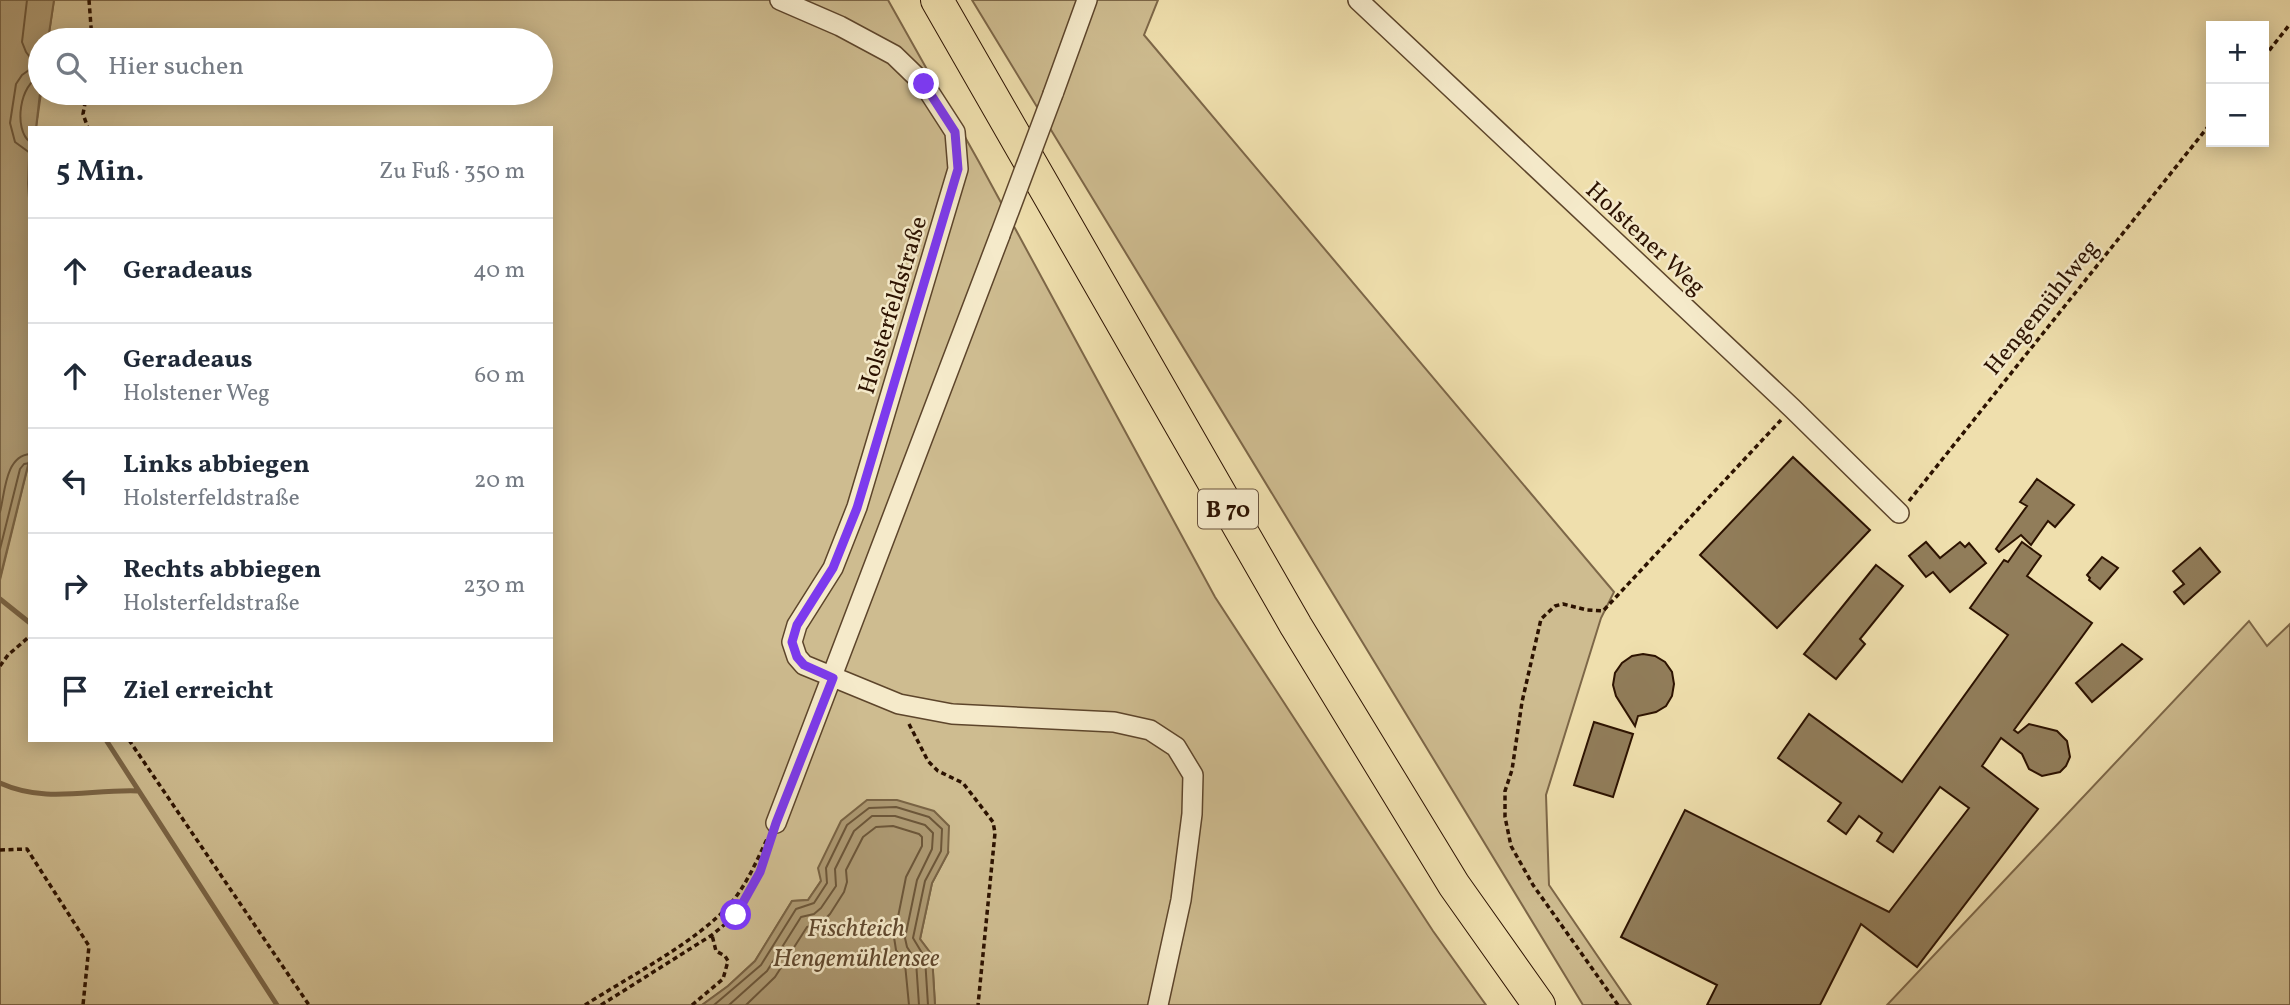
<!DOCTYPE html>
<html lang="de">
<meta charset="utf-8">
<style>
body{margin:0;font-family:Vollkorn,serif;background:#f6f6f7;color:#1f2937}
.controls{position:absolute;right:21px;top:21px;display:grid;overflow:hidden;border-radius:0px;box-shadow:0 4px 18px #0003}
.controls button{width:63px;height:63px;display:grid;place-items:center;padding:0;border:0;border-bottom:2px solid #e0e1e3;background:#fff;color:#1f2937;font:35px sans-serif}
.stop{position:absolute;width:21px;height:21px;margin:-16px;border:5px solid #7c3aed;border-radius:50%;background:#fff}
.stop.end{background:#7c3aed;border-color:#fff;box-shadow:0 2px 7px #0008}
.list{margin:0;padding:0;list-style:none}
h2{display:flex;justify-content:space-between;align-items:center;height:91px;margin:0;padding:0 28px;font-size:30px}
h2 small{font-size:23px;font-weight:400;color:#747a83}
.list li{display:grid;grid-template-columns:46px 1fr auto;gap:21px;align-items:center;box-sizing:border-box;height:105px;padding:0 28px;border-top:2px solid #e0e1e3}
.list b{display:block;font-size:26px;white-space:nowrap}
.list p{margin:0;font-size:23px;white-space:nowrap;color:#747a83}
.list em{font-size:23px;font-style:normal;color:#747a83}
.icon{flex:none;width:38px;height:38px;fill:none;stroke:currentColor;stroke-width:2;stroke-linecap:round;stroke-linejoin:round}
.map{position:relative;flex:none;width:2290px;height:1005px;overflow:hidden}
.search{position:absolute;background:#fff;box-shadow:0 4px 18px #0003;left:28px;top:28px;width:525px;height:77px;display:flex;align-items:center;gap:18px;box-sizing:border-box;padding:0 24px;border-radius:38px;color:#747a83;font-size:26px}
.panel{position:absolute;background:#fff;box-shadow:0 4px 18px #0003;left:28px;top:126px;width:525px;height:616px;border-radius:0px}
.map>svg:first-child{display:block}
</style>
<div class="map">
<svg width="2290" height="1005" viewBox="0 0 2290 1005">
<rect width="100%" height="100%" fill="#efdfad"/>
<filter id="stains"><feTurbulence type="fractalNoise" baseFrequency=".00286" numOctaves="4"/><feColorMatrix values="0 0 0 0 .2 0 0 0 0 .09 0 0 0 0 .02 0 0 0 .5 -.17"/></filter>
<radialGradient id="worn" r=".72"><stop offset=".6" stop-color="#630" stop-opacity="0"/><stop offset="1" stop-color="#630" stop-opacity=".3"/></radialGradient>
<path fill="#cebc90" stroke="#7d6748" stroke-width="2" d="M 54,0 L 888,0 L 979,162 L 1215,597 L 1433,931 L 1486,1005 L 935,1005 L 932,955 L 920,939 L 932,883 L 948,853 L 821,881 L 808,900 L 792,901 L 755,961 L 728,986 L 702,1005 L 0,1005 L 0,580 L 30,458 L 30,740 L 551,740 L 551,128 L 36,128 L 41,93 L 541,93 L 541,40 L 48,40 Z
M 972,0 L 1158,0 L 1144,35 L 1614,592 L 1601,618 L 1546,795 L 1549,885 L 1631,1005 L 1583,1005 Z
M 2249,621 L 2267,646 L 2290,624 L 2290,1005 L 1887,1005 Z"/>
<path fill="#ad9972" stroke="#796344" stroke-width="2" d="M 0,0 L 54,0 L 48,40 L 40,40 L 40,93 L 36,128 L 30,128 L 28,184 L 30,212 L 30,457 L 0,578 Z
M 867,800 L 897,800 L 934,811 L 949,826 L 948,853 L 932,883 L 920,939 L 932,955 L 935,1005 L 702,1005 L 728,986 L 755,961 L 792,901 L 808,900 L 821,881 L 818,868 L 841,821 Z"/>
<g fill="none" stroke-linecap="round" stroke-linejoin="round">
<path stroke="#6c5639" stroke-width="2" d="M 27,0 L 22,42 L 26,52 L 36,65 L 22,75 L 16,84 L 10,123 L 15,142 L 30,153
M 30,142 C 13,129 20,83 40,77
M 0,512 C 5,493 5,456 30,454
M 0,549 L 20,469 L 24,464 L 30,463
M 714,1005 L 761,965 L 796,909 L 814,903 L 827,883 L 826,868 L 847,825 L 869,808 L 896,807 L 929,817 L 942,829 L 941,851 L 925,881 L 913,938 L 925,958 L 928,1005
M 729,1005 L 767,971 L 801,917 L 814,914 L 821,908 L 836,886 L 835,869 L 854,831 L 872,816 L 895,816 L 925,825 L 933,833 L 932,849 L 917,880 L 905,938 L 907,947 L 916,961 L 919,1005
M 746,1005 L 775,977 L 807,927 L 821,923 L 830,914 L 844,892 L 847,882 L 846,870 L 863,837 L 876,827 L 893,826 L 919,834 L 922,837 L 922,846 L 906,877 L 894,937 L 896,950 L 905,964 L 909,1005"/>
<path stroke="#796344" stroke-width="5" d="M 0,599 L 30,623
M 106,740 L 277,1005
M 0,783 C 46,804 90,789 138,791"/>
</g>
<path fill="#917d5a" stroke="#2c1200" stroke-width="2" d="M 1793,457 L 1870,530 L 1777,628 L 1700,555 Z
M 2037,479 L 2074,505 L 2055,527 L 2048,521 L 2031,545 L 2021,535 L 1999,552 L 1996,549 L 2027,506 L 2020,502 Z
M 1926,542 L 1940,558 L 1960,542 L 1965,547 L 1969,543 L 1986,563 L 1950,592 L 1933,572 L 1926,577 L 1909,556 Z
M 2022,542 L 2041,556 L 2027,576 L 2092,623 L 2014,730 L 2018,733 L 2029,724 L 2057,731 L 2067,741 L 2070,757 L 2066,766 L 2060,772 L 2042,776 L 2029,769 L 2022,754 L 2001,738 L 1982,766 L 2038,809 L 1917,967 L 1861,924 L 1820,1005 L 1707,1005 L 1717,985 L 1621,937 L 1685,810 L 1889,912 L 1969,808 L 1940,787 L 1893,852 L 1877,841 L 1882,833 L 1859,816 L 1846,834 L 1828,821 L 1841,803 L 1778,758 L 1809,714 L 1902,782 L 2008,635 L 1970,608 L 2004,560 L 2008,562 Z
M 2200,548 L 2220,572 L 2184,604 L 2174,592 L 2184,584 L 2173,571 Z
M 2102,557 L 2118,568 L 2100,589 L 2089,580 L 2090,578 L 2087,575 Z
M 1876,565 L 1903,586 L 1860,639 L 1865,644 L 1836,679 L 1804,654 Z
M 2122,644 L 2142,659 L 2092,702 L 2076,683 Z
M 1643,654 L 1655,656 L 1665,662 L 1672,672 L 1674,684 L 1672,696 L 1666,706 L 1656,712 L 1638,716 L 1635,726 L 1616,696 L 1613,685 L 1615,673 L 1622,663 L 1632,656 Z
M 1594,722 L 1633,734 L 1613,797 L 1574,785 Z"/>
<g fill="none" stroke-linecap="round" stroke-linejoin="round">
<defs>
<path id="minor" d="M 780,0 L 840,26 L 894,55 L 924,84 L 955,132 L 958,169 L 857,507 L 833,568 L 797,625 L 792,642 L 797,657 L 804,665 L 899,704 L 952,714 L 1114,722 L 1150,730 L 1176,747 L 1193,775 L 1192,814 L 1181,900 L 1158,1005
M 1358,0 L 1792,408 L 1899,513
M 1053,94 L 1087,0
M 776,823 L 1000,235"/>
<path id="primary" d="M 937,0 L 1296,626 L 1454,885 L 1539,1005"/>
</defs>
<use href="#minor" stroke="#5d452b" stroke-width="22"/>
<use href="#primary" stroke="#2c1200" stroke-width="34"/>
<path stroke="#2c1200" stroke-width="3.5" stroke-dasharray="5 3.5" stroke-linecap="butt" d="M 89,0 L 92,40
M 2264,57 L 2290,24
M 87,93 L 83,114 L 88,128
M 1909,501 L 2211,123
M 0,666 L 8,655 L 30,636
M 909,724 L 928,761 L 938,771 L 963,783 L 993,822 L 995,833 L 978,1005
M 129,740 L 309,1005
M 0,850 L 27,849 L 89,946 L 83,1005
M 585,1005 C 627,978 700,940 731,903 C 747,884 757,860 768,837
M 601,1005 L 712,935 L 736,915 L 760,872 L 771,838
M 692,1005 L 723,979 L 728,961 L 725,956 L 716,951 L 712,935
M 1618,1005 L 1533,885 L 1511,846 L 1505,817 L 1505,791 L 1512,770 L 1522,702 L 1541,619 L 1555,606 L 1563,604 L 1587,610 L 1603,611 L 1781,420"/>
<use href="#minor" stroke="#f5eaca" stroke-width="19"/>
<use href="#primary" stroke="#efdfad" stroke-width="32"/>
<defs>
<path id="minor-bridge" d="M 1000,235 L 1053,94"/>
</defs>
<use href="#minor-bridge" stroke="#5d452b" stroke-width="22" stroke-linecap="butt"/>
<use href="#minor-bridge" stroke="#f5eaca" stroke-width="19"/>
</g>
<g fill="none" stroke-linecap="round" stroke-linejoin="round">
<path stroke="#7c3aed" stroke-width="9" d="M 736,915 L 760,872 L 776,823 L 833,678 L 804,665 L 797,657 L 792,642 L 797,625 L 833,568 L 857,508 L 958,169 L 955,132 L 924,84"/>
</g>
<g text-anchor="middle" stroke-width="5" stroke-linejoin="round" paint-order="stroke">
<rect fill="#f5eaca" stroke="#68533d" stroke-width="2" x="1198" y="489.5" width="60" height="39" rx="5"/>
<g font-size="23" font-weight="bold" fill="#2c1200">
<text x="1228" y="517">B 70</text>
</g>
<g font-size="24" fill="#2c1200" stroke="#f5eaca">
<text transform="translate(1646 238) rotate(43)" y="8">Holstener Weg</text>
<text transform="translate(892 305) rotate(-73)" y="8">Holsterfeldstraße</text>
<text transform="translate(2041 307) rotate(-51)" y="8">Hengemühlweg</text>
</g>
<g font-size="26" font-style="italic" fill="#60482e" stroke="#f5eaca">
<text x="856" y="936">Fischteich<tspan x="856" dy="30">Hengemühlensee</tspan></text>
</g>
</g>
<rect width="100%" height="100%" filter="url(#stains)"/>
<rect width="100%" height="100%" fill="url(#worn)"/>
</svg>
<div class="controls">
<button>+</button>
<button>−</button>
</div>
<div class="stop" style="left:736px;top:915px"></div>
<div class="stop end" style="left:924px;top:84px"></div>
<div class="search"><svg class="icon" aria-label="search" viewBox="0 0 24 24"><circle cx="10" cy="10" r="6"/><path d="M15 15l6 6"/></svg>Hier suchen</div>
<section class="panel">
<h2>5 Min.<small>Zu Fuß · 350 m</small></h2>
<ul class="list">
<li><svg class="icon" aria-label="ahead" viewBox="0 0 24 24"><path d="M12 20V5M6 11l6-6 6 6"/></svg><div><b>Geradeaus</b></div><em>40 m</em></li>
<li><svg class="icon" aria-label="ahead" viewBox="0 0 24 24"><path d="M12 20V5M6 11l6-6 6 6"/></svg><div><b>Geradeaus</b><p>Holstener Weg</p></div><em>60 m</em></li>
<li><svg class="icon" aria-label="left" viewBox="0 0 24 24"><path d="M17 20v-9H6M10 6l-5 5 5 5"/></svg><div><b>Links abbiegen</b><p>Holsterfeldstraße</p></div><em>20 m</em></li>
<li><svg class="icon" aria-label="right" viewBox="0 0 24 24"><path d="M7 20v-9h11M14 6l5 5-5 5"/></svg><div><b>Rechts abbiegen</b><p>Holsterfeldstraße</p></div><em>230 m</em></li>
<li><svg class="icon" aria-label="arrive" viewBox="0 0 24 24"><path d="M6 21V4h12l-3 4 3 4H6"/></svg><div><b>Ziel erreicht</b></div></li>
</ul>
</section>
</div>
